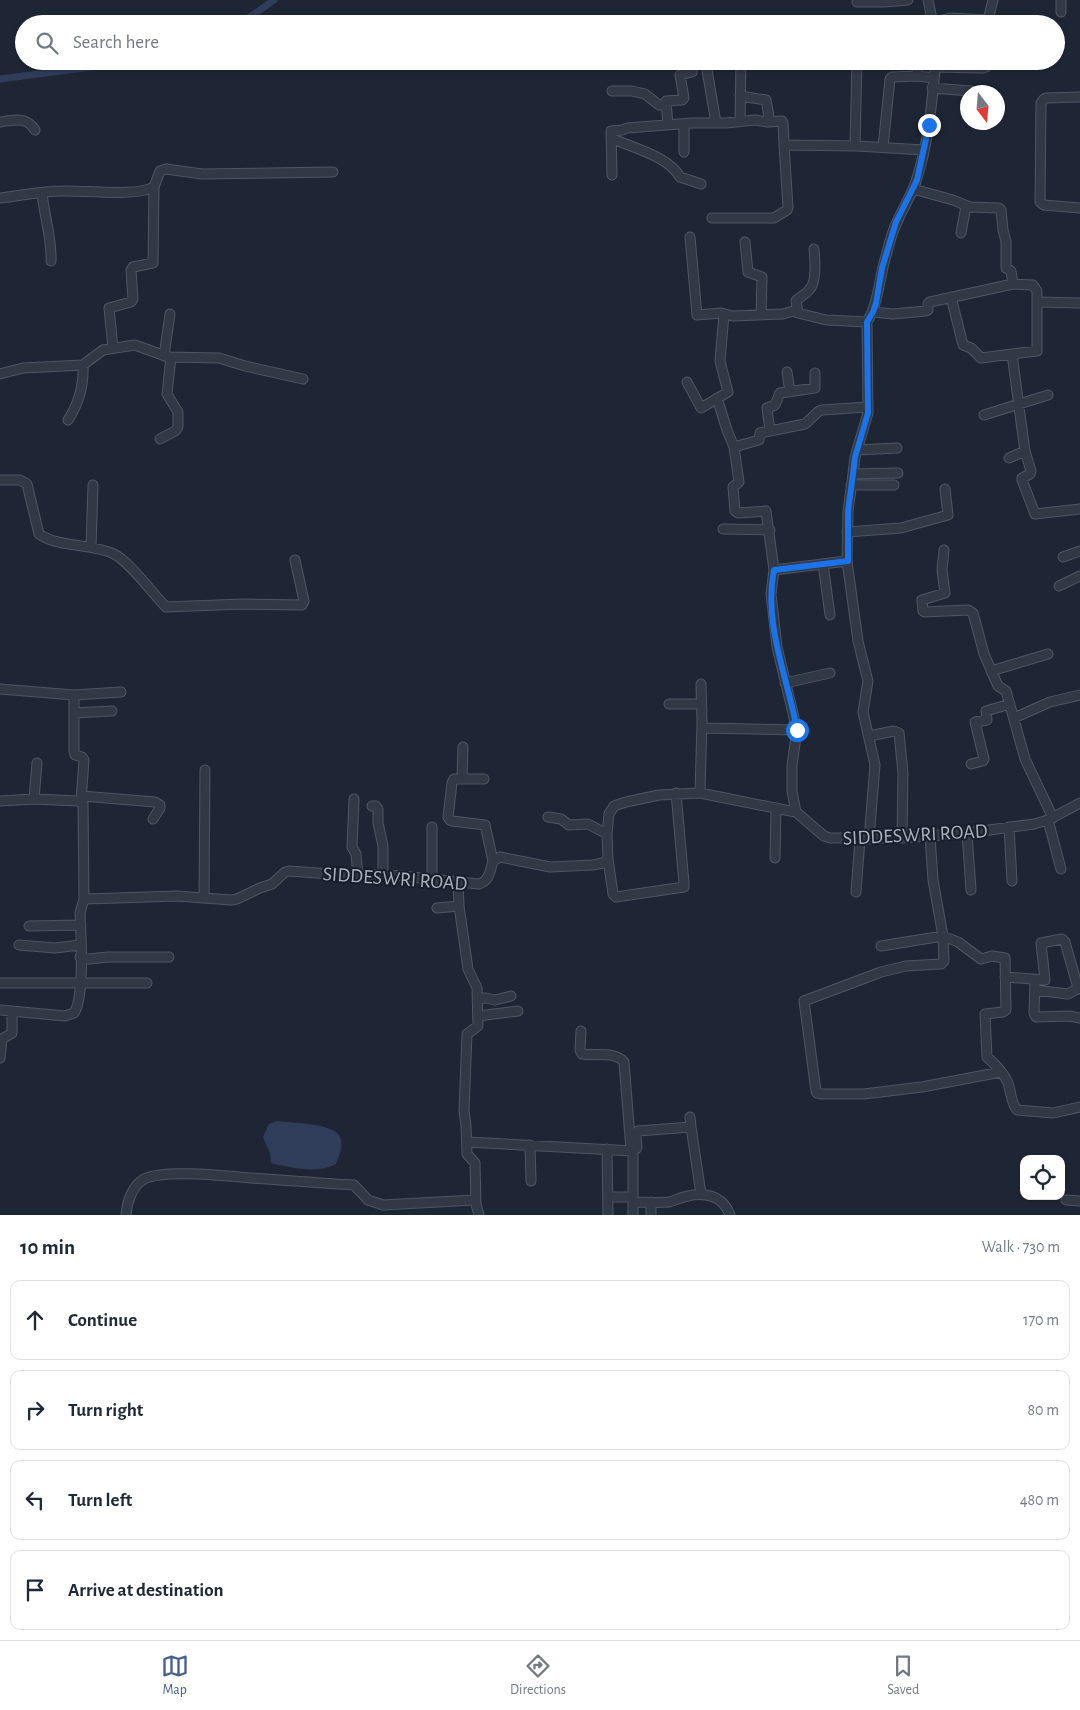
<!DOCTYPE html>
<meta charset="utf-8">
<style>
body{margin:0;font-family:"Alegreya Sans",sans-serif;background:#f2f2f3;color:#1f2937}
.controls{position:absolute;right:15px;bottom:15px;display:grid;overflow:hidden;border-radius:10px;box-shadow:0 1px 4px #0004}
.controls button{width:45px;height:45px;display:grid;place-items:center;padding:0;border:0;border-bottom:1px solid #e0e1e3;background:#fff;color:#1f2937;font:25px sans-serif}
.compass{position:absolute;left:960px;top:85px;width:45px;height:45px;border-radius:50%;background:#fff;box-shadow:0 1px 4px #0004;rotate:164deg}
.stop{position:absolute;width:15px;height:15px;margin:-11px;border:4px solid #1a73e8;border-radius:50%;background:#fff}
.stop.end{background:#1a73e8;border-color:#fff;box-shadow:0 1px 5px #0008}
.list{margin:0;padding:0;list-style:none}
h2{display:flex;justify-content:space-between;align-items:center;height:65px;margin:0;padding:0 20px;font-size:21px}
h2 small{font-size:16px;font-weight:400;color:#747a83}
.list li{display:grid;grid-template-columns:32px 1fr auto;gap:15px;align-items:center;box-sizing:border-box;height:80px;margin:0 10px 10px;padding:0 10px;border:1px solid #e0e1e3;border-radius:10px}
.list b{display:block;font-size:19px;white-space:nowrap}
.list em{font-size:16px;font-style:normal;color:#747a83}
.icon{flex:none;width:28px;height:28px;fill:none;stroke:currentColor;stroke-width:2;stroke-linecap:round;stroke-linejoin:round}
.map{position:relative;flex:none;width:1080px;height:1215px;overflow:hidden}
.search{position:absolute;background:#fff;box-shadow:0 1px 4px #0004;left:15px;right:15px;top:15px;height:55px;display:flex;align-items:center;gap:12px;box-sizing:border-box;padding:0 18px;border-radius:28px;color:#747a83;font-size:19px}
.sheet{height:425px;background:#fff}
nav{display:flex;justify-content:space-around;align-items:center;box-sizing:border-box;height:70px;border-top:1px solid #e0e1e3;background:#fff;font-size:14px;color:#747a83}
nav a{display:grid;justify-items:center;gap:2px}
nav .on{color:#485e8f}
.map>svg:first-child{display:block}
</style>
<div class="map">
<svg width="1080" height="1215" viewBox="0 0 1080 1215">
<rect width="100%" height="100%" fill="#1e2635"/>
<path fill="#2f3d5b" d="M 277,1121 C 291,1123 335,1123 340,1137 C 344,1146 339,1156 336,1164 C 318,1174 291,1168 271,1163 L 270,1153 L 263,1137 L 269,1124 Z"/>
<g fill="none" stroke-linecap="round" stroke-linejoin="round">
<path stroke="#2f3d5b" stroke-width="7" d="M 238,24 L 253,15 L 274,0
M 0,79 L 137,61"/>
<defs>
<path id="minor" d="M 928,0 L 933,24
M 857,2 L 884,2 L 908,0
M 1061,12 L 1061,0
M 932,23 L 950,18 L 988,20 L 993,0
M 916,61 L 918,76 L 934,78
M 935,67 L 983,68 L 986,67 L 986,61
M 932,88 L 971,91
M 612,91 L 632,91 L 645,94 L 659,105 L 667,104
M 740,96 L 766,100 L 770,122
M 1080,97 L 1046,98 L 1044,99 L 1041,103 L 1040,202 L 1044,205 L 1080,208
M 740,121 L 741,61
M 0,122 C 15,120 26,116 35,130
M 684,124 L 684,152
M 668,125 L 666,101 L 682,100 L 684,98 L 680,75 L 692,72 L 692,65 L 704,62 L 706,64 L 716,123
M 611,138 C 633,148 668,156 680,177 L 701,184
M 855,145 L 857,61
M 883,147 L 890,79 L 892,77 L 918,76
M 612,175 L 611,131 L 622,130 L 627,128 L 692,123 L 726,123 L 755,120 L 767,122 L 782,121 L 783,123 L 784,145 L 857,146 L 924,150
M 913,189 L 953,200 L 970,207 L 999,208 L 1001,210 L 1003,230 L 1006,241 L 1006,268 L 1011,271 L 1013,284 L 1033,285 L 1037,291 L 1037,351 L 1012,354 L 1021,422 L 1025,451 L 1031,471 L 1030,474 L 1022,478 L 1022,480 L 1035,514 L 1080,509
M 42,193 C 44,215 52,238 51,261
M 0,198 C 20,196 41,191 62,191 C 84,190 135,197 154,187 L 160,171 L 166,169 L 202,174 L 333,172
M 712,218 L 774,218 L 787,210 L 788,207 L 784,145
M 961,233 L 966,206
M 690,237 L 697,315 L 721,313 L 733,316 L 783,314 L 797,310
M 745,242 L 748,272 L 762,277 L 761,315
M 814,249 C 815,259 817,283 809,290 C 806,294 800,297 796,301 L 798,313 L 826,320 L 867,322
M 951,297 L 963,345 L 971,348 L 981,358 L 1012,354
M 1037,302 L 1080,303
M 873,312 L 893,314 L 926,311 L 928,310 L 928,304 L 930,302 L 1013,284
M 113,348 L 109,308 L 131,302 L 133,299 L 131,270 L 133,267 L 153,263 L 154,187
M 164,356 L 170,314
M 787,372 L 790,392
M 0,374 L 23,368 L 83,365 L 103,350 L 135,345 L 168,357 L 219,358 L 245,366 L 303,379
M 687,382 L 701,408 L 728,392 L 720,361 L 724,314
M 717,398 L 727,430 L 734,447
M 984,415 L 1048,395
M 68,420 C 79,403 84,386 83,365
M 770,431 L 767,408 L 775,405 L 780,393 L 815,388 L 815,373
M 160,439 L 175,431 L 178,427 L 178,412 L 167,394 L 171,357
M 857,450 L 897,448
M 1009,458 L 1025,451
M 853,474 L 898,473
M 0,480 L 20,480 L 27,484 L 39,534 C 59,548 91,543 114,554 C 130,562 152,593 166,607 L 243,604 L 302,605 L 304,601 L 295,560
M 851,485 L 894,485
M 723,529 L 770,530
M 847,532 L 901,528 L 948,515 L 945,489
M 91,547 L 93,485
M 944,550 L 942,570 L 945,593 L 922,600 L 923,611 L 925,612 L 968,610 L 973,613 L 984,654 L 998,686 L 1006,691 L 1025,759 L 1053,818
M 1063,557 L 1080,551
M 847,561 L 858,641 L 868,681 L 863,712 L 875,765 L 869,839
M 823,564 L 830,615
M 774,570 L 766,511 L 738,513 L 735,511 L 733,487 L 739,482 L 734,447 L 759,440 L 760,433 L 805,424 L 819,411 L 822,410 L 868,407
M 1059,586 L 1080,576
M 991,671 L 1048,654
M 785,683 L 830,673
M 0,689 L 74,695 L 74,751 L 75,755 L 82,757 L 84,760 L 81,801
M 74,695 L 121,692
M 669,704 L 701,704
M 74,713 L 112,711
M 1014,718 L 1050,702 L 1080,695
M 702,728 L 797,730
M 869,736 L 894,731 L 899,733 L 903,773 L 902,838
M 971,764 L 983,761 L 984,759 L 975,722 L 987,720 L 986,711 L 1010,704
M 462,778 L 463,747
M 484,779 L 454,779 L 452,783 L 448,817 L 450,820 L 452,821 L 485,825 L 493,861
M 700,793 L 702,722 L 701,684
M 82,796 L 155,802 L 160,805 L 160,808 L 153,819
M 34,799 L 37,763
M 354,799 L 352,847 L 356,854 L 358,876
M 0,801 L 34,799 L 78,801 L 83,803 L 84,900
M 372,806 L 376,806 L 378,809 L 378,823 L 383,846 L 383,874
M 796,812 L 792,791 L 792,765 L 797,730 L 777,647 L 771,594 L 774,570 L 847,561 L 848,511 L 853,474 L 855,457 L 868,413 L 867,322 C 879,302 879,278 886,256 C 889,244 892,231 898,220 C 904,206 913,193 917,178 C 929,141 932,100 936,61
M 548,817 L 561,819 L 569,825 L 588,824 L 607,834
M 1048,820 L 1061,869
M 1009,827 L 1012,881
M 967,833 L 971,890
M 930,837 L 933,880 L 943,936 L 944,961 L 941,964 L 906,966 L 881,972 L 804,1001 L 816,1091 L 817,1093 L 822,1094 L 864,1094 L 922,1087 L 1001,1072
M 775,858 L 776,808
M 608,859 L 613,894 L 616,897 L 684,887 L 684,883 L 676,793
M 432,878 L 432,827
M 458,881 L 459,906 L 468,969 L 477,988 L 478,1026 L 467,1034 L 464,1111 L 466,1126 L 467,1154 L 475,1163 L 476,1204 L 479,1215
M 856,892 L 860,839
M 204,898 L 205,770
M 437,908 L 459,906
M 29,926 L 81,925
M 19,945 L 55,948 L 80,945
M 881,946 L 943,936 L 958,942 L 981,959 L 992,956 L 1005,958 L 1006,1010 L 1003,1012 L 985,1014 L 987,1057 C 995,1064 1004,1073 1008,1083 C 1011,1092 1011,1103 1017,1110 L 1053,1113 L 1080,1107
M 80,957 L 89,959 L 108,957 L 169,957
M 1005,977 L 1045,980 L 1041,943 L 1062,939 L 1065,942 L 1078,988 L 1080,989
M 1035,980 L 1034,1013 L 1036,1017 L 1069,1016 L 1080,1018
M 0,983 L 147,983
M 1035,990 L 1068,994 L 1079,988
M 478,999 L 486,998 L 495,1000 L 511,996
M 0,1010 L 65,1016 L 74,1013 C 85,996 81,935 80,913 L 83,902 L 86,899 L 177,896 L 231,900 L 237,899 L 260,888 L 272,884 L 285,872 L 289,871 L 358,876 L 383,874 L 479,884 C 490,881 490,870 493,861 L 500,857 L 550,867 L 593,865 L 603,863 L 608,859 L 607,834 L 609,814 L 614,806 L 626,802 L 659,795 L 700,793 L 790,811 L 796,812 L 824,836 L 830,838 L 902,838 L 967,833 L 1034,824 L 1048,820 L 1080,803
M 478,1016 L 518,1011
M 581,1031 L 580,1050 L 582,1054 C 595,1056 615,1051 624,1062 L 631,1150
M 0,1058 L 2,1039 L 12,1033 L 12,1012
M 691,1127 L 701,1194
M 467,1142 L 633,1151 L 637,1148 L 636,1135 L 638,1131 L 691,1127 L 690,1117
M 530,1145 L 531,1181
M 607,1149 L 608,1215
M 608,1197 L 633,1197
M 1066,1200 L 1080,1201
M 633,1202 C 645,1202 657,1203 669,1202 C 674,1201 679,1198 684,1197 C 703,1191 723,1195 730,1215
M 126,1215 C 127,1202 132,1186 144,1179 C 165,1169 226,1176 251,1178 C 285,1180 319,1183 354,1185 L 368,1200 L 383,1205 L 475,1200
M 633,1215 L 633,1151
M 651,1215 L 651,1202"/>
</defs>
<use href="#minor" stroke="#4f5564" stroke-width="11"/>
<use href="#minor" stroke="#313846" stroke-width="9"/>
</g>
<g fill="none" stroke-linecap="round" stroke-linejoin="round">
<path stroke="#1a73e8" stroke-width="6" d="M 797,730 C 788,678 763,624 774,570 L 848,561 L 848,511 L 853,474 L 855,457 L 868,413 L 867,322 L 873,312 L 876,303 L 882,268 L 896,222 L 917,180 L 929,125"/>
</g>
<g text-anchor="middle" stroke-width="4" stroke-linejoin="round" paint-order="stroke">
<g font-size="20" fill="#abb2c3" stroke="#171d2a">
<text transform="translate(915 834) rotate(-3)" y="7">SIDDESWRI ROAD</text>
<text transform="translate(395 878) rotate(4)" y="7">SIDDESWRI ROAD</text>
</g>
</g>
</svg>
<div class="controls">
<button><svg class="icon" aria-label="locate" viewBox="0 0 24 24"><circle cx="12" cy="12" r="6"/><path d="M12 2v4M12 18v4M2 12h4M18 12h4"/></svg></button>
</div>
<svg class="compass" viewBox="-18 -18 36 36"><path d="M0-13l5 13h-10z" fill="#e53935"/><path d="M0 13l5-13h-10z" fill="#747a83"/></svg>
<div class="stop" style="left:797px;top:730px"></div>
<div class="stop end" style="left:929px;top:125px"></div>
<div class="search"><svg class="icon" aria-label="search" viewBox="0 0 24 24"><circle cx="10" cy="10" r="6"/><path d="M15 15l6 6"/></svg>Search here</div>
</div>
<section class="sheet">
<h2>10 min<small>Walk · 730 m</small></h2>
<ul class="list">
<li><svg class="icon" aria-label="ahead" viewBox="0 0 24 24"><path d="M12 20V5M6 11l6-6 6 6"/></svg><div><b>Continue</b></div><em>170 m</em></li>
<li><svg class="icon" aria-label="right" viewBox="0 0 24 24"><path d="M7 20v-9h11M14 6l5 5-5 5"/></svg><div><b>Turn right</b></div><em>80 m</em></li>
<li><svg class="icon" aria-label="left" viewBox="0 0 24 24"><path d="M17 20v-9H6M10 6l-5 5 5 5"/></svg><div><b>Turn left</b></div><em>480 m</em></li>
<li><svg class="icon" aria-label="arrive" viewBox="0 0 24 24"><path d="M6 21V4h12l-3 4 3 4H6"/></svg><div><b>Arrive at destination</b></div></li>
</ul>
</section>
<nav>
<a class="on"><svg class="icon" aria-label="map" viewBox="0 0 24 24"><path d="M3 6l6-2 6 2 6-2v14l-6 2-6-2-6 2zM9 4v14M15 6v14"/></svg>Map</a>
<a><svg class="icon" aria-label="directions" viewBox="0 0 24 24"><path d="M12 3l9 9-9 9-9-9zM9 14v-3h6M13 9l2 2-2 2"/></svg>Directions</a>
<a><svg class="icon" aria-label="saved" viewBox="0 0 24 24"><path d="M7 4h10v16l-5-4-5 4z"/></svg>Saved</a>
</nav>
